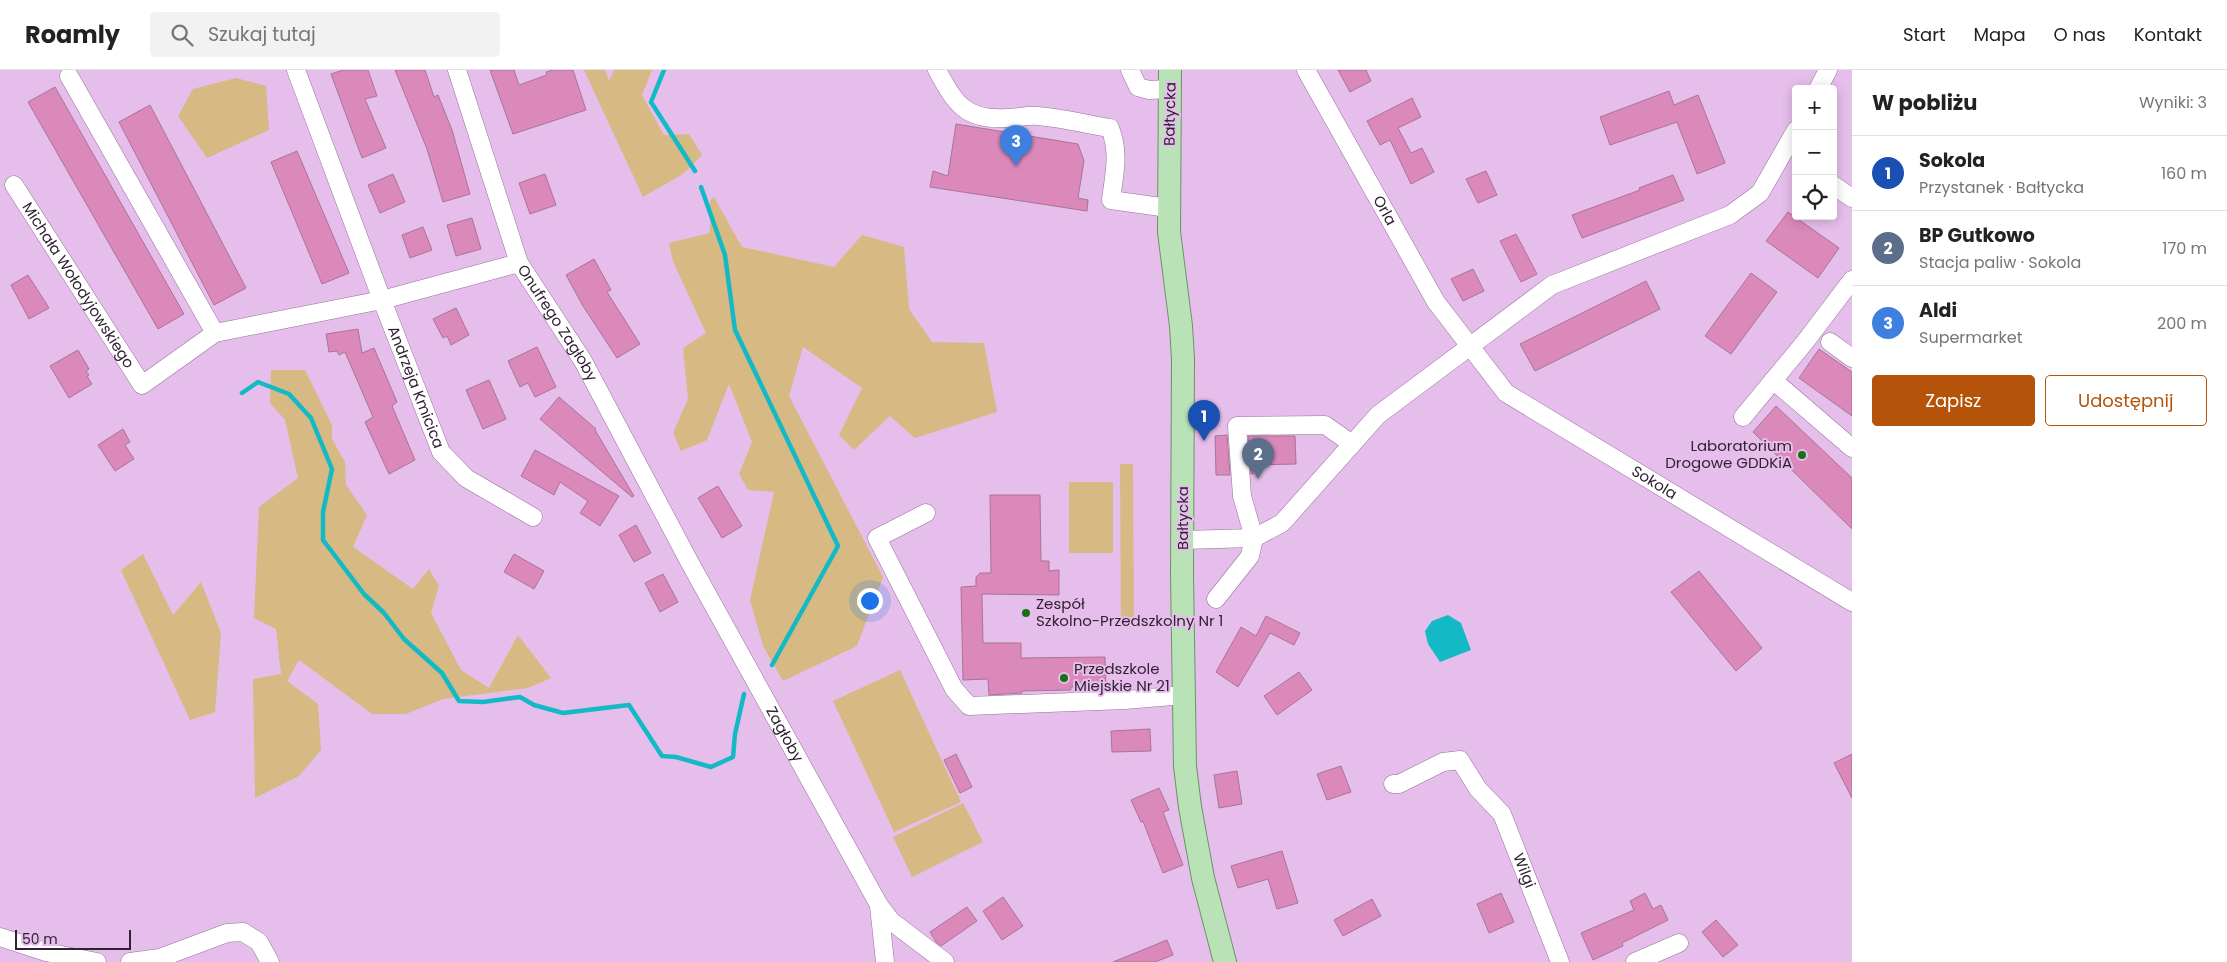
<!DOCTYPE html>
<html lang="pl">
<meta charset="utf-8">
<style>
body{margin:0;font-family:Poppins,sans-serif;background:#f2f2f2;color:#222}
.controls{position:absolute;right:15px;top:15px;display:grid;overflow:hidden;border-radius:5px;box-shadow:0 2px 12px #0003}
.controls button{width:45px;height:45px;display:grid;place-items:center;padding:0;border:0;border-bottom:1px solid #e0e0e0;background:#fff;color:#222;font:25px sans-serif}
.scale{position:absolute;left:15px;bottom:12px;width:116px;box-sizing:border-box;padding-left:5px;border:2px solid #312233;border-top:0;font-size:14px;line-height:18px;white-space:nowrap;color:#312233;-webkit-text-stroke:4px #e6beeb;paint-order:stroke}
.you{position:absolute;left:869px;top:530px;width:18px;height:18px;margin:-12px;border:4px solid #fff;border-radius:50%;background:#1a73e8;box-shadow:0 0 0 8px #1a73e833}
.badge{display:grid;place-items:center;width:32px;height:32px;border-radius:50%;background:#b45309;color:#fff;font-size:16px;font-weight:700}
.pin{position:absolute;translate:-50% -41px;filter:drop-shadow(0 1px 2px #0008)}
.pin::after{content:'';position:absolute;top:26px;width:18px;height:15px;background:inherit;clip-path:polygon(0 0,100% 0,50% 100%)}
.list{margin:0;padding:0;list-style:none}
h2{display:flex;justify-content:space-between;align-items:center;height:65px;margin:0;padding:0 20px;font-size:21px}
h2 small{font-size:16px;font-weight:400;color:#767676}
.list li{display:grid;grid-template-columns:32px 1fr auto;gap:15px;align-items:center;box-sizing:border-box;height:75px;padding:0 20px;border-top:1px solid #e0e0e0}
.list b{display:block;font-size:19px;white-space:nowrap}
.list p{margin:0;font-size:16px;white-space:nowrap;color:#767676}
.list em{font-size:16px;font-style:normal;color:#767676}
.actions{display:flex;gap:10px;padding:15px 20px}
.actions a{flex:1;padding:11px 0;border:1px solid #b45309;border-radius:5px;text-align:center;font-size:18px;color:#b45309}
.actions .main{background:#b45309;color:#fff}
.icon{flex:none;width:28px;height:28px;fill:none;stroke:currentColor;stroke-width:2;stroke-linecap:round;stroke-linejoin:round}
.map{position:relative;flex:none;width:1852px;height:892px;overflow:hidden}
header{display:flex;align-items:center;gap:30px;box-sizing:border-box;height:70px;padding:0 25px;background:#fff;border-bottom:1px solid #e0e0e0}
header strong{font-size:24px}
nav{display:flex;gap:28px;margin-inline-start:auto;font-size:18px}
.search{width:350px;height:45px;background:#f2f2f2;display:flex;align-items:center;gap:12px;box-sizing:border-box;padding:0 18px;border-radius:5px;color:#767676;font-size:19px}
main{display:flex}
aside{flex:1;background:#fff}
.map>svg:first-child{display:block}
</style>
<header>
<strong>Roamly</strong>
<div class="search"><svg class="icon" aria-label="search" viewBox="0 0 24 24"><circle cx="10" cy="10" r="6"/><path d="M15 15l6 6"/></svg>Szukaj tutaj</div>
<nav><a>Start</a><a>Mapa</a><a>O nas</a><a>Kontakt</a></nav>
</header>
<main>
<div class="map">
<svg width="1852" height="892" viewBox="0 0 1852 892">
<rect width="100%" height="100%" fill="#e6beeb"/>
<path fill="#d6b983" d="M 584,0 L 605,0 L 609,11 L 614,0 L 652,0 L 642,25 L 664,65 L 689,64 L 702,85 L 683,104 L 643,127 Z
M 236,8 L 266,16 L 269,60 L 207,88 L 178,46 L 193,19 Z
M 714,127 L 742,177 L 834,197 L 862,165 L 904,177 L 909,239 L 932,272 L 984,273 L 997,342 L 915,368 L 890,346 L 854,380 L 839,365 L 862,318 L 803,277 L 789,326 L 883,507 L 857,576 L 783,611 L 763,576 L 750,530 L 774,422 L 748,420 L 739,404 L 752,372 L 729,314 L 707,370 L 681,381 L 673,363 L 688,329 L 683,278 L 706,263 L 673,191 L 669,173 L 710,163 L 710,131 Z
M 271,300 L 305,300 L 332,355 L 332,369 L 345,392 L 346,415 L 367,445 L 353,477 L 413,519 L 429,499 L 439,516 L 431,543 L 461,600 L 489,618 L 518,565 L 551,608 L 528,618 L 443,629 L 406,644 L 372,644 L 299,590 L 287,611 L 318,634 L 321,680 L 299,706 L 255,728 L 253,609 L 281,604 L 276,559 L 254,548 L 259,437 L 298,408 L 285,350 L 270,333 Z
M 1120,394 L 1133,394 L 1134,557 L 1121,557 Z
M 1069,412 L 1113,412 L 1113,483 L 1069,483 Z
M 143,484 L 173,545 L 201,512 L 221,563 L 215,642 L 190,650 L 121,500 Z
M 900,600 L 961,732 L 894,762 L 833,631 Z
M 963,733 L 983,772 L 912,807 L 893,767 Z"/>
<path fill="#13bac5" d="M 1448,545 L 1461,553 L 1471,580 L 1440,592 L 1428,574 L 1425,561 L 1432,551 Z"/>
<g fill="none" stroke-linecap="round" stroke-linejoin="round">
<path stroke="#13bac5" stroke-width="4.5" d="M 664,0 L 651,32 L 695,101
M 701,117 L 725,185 L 735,260 L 838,476 L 772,595
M 242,323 L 258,312 L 289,324 L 311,348 L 332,399 L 323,442 L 323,470 L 364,524 L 384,543 L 404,569 L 442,603 L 459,631 L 483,632 L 520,627 L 534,635 L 563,643 L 629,635 L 662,686 L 676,687 L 711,697 L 733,687 L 735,664 L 744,624"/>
</g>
<path fill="#db88bb" stroke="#a87593" d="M 343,0 L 368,0 L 377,26 L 365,29 L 386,78 L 362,88 L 331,4 Z
M 395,0 L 425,0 L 434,27 L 438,25 L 452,60 L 470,124 L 443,132 L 427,79 Z
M 490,0 L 514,0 L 519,15 L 547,5 L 546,2 L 553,0 L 573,0 L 586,40 L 513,64 Z
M 1338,0 L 1366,0 L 1371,11 L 1350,22 Z
M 55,17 L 184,244 L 158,259 L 28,32 Z
M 1669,21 L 1674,35 L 1698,25 L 1725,93 L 1697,104 L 1677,52 L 1610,75 L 1600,47 Z
M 1412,28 L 1421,47 L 1398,58 L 1411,83 L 1422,78 L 1434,102 L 1411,114 L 1390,70 L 1380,75 L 1367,51 Z
M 150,35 L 246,218 L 214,235 L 119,52 Z
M 956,54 L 1078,74 L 1084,91 L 1078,128 L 1088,130 L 1087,141 L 930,117 L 933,101 L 948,106 Z
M 297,81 L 349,203 L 322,214 L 271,92 Z
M 1486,101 L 1497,125 L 1478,133 L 1466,109 Z
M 393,104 L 405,132 L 380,143 L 368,115 Z
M 545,104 L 556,135 L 530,144 L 519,113 Z
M 1673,105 L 1684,130 L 1582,168 L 1572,145 L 1640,120 L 1639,118 Z
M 1788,142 L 1839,178 L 1818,208 L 1766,171 Z
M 472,148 L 481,179 L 456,186 L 447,155 Z
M 423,157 L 432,180 L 410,188 L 402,165 Z
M 1516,164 L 1537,204 L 1521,212 L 1500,171 Z
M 594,189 L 611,220 L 607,222 L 640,274 L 617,288 L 583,236 L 566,205 Z
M 1473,199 L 1484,221 L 1463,231 L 1451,209 Z
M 1751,203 L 1777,222 L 1731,284 L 1705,266 Z
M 28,205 L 49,238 L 29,249 L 11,215 Z
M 1646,211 L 1660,239 L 1535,301 L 1520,274 Z
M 456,238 L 469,265 L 451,275 L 447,266 L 443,268 L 433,249 Z
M 358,259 L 362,283 L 374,278 L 397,332 L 392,336 L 415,390 L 389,404 L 365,352 L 373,347 L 345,282 L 339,285 L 337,281 L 329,282 L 326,264 Z
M 537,277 L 556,317 L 535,327 L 528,313 L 520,317 L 508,291 Z
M 1819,279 L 1852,302 L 1852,346 L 1799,308 Z
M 78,280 L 89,299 L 86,301 L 89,305 L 87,306 L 92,314 L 69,328 L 50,296 Z
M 489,310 L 506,349 L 483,359 L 466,320 Z
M 559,327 L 596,359 L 595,360 L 634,426 L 632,427 L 540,349 Z
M 1776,336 L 1852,408 L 1852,459 L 1753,362 Z
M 123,359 L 130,372 L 125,375 L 134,389 L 115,401 L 98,375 Z
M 1227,365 L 1230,405 L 1216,405 L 1215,366 Z
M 1248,366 L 1295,366 L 1296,394 L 1253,395 L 1253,404 L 1251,404 Z
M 535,380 L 619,426 L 600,456 L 580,443 L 588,431 L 560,412 L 554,425 L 521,406 Z
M 718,416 L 742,456 L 722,468 L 698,428 Z
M 990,425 L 1040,425 L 1041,491 L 1049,491 L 1049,501 L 1059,500 L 1059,525 L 982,524 L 983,573 L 1021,573 L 1021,588 L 1105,587 L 1106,616 L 1071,617 L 1071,620 L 1022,621 L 1022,623 L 989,625 L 988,609 L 963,610 L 961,517 L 976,516 L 976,507 L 980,503 L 991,503 Z
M 636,455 L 651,483 L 634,492 L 619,465 Z
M 514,484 L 544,501 L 534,519 L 504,502 Z
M 1699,501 L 1762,578 L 1736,601 L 1671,522 Z
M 663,504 L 678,532 L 660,542 L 645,513 Z
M 1266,546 L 1300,563 L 1294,575 L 1270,563 L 1238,617 L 1216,602 L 1241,557 L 1256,566 Z
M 1299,602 L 1312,620 L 1277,645 L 1264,626 Z
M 1150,659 L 1151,681 L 1112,682 L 1111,661 Z
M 956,684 L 972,717 L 960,723 L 944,690 Z
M 1852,684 L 1852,728 L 1834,693 Z
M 1341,696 L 1351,722 L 1327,730 L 1317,704 Z
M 1237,701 L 1242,734 L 1219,738 L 1214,705 Z
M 1159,718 L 1169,740 L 1163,742 L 1183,795 L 1163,803 L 1143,751 L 1141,752 L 1131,730 Z
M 1282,781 L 1298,833 L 1277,839 L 1268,809 L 1238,818 L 1231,796 Z
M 1501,823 L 1514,852 L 1489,863 L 1477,834 Z
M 1645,823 L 1653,839 L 1661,835 L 1668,850 L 1622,873 L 1623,876 L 1593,890 L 1581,863 L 1634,840 L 1630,831 Z
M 1003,827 L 1023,856 L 1002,870 L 983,841 Z
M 1372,829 L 1381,846 L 1343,866 L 1334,850 Z
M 967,837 L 977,851 L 941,876 L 936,872 L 930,862 Z
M 1716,850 L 1738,875 L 1723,887 L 1702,862 Z
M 1167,870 L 1173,885 L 1155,892 L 1113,892 Z"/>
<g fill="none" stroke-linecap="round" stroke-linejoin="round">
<defs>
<g id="minor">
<path id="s1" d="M 296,0 L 382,230 L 441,382 L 466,408 L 533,447"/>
<path id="s2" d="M 457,0 L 519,193 L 583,291 L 690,493 L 879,835 L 891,851 L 945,892"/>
<path d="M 937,0 C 955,33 965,51 1007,48 C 1018,48 1027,45 1038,46 C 1062,48 1086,54 1110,58 C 1120,83 1114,105 1111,130 L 1168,138"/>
<path d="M 1130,0 L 1138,17 L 1149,20 L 1170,19"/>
<path id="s3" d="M 1306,0 L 1436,232 L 1506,323 L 1852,532"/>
<path d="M 69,6 L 215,263"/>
<path d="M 1818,19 L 1828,0"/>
<path id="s4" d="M 14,115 L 142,315 L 215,263 L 382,230 L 519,193"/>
<path d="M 1833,115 L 1852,128"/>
<path d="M 1830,272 L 1852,288"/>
<path d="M 1773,310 L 1852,378"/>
<path d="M 1743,347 L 1805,272 L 1852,210"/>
<path d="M 926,443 L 877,468 L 954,619 L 969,636 L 1125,630 L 1184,625"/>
<path d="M 1183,470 L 1254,468 L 1282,453 L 1378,345 L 1552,215 L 1730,145 L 1760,123 L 1796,60"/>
<path d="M 1216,529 L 1250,486 L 1254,468 L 1242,426 L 1237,356 L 1325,355 L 1352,374"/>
<path id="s5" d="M 1393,714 L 1399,714 L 1443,692 L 1460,690 L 1478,719 L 1502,744 L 1560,892"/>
<path d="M 879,836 L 885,892"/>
<path d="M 0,867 L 46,882 L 97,892"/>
<path d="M 130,892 L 160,888 L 227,863 L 243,862 L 259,872 L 270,892"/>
<path d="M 1635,892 L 1679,873"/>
</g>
<path id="major" d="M 1170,0 L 1169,162 L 1181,256 L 1183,289 L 1182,505 L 1185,696 L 1190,737 L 1203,808 L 1225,892"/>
</defs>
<use href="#minor" stroke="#95719a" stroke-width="19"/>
<use href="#major" stroke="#6b9369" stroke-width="24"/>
<use href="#minor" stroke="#fff" stroke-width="18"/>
<use href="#major" stroke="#b9e3b6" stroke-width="22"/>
</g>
<g fill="#196f19" stroke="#e6beeb" stroke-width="2">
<circle cx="1802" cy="385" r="5"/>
<circle cx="1026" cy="543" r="5"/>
<circle cx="1064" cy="608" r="5"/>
</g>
<g text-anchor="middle" stroke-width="4" stroke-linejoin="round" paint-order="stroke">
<g font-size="15" fill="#312233" stroke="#e6beeb">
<text transform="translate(1170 44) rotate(-89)" y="5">Bałtycka</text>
<text dy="5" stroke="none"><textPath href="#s3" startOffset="161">Orla</textPath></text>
<text dy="5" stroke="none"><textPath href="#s4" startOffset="119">Michała Wołodyjowskiego</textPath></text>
<text dy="5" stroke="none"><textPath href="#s2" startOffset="274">Onufrego Zagłoby</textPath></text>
<text dy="5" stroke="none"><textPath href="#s1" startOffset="339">Andrzeja Kmicica</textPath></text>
<text dy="5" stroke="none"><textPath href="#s3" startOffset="554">Sokola</textPath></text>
<text transform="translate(1183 448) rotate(-90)" y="5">Bałtycka</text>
<text dy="5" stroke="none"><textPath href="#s2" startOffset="744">Zagłoby</textPath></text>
<text dy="5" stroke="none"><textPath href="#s5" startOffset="202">Wilgi</textPath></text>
</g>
<g font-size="15" fill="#312233" stroke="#e6beeb" text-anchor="start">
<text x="1792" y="381" text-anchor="end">Laboratorium<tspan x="1792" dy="17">Drogowe GDDKiA</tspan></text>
<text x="1036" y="539">Zespół<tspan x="1036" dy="17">Szkolno-Przedszkolny Nr 1</tspan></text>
<text x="1074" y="604">Przedszkole<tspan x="1074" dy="17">Miejskie Nr 21</tspan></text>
</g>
</g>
</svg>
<div class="controls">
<button>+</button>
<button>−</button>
<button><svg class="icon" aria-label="locate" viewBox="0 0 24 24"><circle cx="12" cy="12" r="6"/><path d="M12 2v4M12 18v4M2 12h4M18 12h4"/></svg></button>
</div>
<div class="scale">50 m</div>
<div class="you"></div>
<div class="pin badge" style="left:1204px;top:371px;background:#1a4fb4">1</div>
<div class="pin badge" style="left:1258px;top:409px;background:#5c6f8a">2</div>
<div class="pin badge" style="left:1016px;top:96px;background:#3f7fe0">3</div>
</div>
<aside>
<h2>W pobliżu<small>Wyniki: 3</small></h2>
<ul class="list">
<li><span class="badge" style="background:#1a4fb4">1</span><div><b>Sokola</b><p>Przystanek · Bałtycka</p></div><em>160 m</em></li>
<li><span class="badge" style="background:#5c6f8a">2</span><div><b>BP Gutkowo</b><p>Stacja paliw · Sokola</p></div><em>170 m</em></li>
<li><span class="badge" style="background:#3f7fe0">3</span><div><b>Aldi</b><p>Supermarket</p></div><em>200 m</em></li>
</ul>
<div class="actions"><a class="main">Zapisz</a><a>Udostępnij</a></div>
</aside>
</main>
